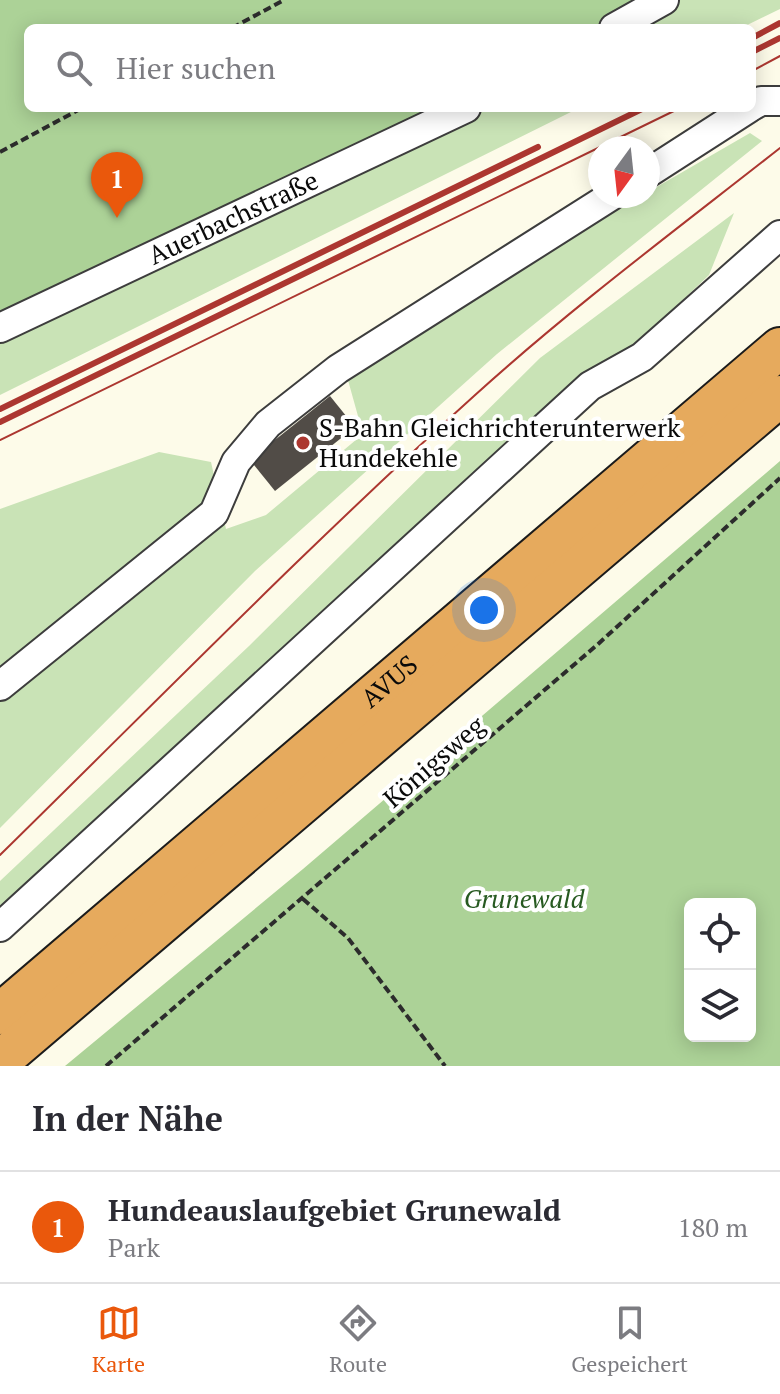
<!DOCTYPE html>
<html lang="de">
<meta charset="utf-8">
<style>
body{margin:0;font-family:"PT Serif",serif;background:#f2f2f3;color:#2b2b33}
.controls{position:absolute;right:24px;bottom:24px;display:grid;overflow:hidden;border-radius:12px;box-shadow:0 4px 20px #0003}
.controls button{width:72px;height:72px;display:grid;place-items:center;padding:0;border:0;border-bottom:2px solid #e1e1e2;background:#fff;color:#2b2b33;font:40px sans-serif}
.compass{position:absolute;left:588px;top:136px;width:72px;height:72px;border-radius:50%;background:#fff;box-shadow:0 4px 20px #0003;rotate:195deg}
.you{position:absolute;left:484px;top:610px;width:28px;height:28px;margin:-20px;border:6px solid #fff;border-radius:50%;background:#1a73e8;box-shadow:0 0 0 12px #1a73e833}
.badge{display:grid;place-items:center;width:52px;height:52px;border-radius:50%;background:#ea580c;color:#fff;font-size:26px;font-weight:700}
.pin{position:absolute;translate:-50% -66px;filter:drop-shadow(0 2px 4px #0008)}
.pin::after{content:'';position:absolute;top:42px;width:28px;height:24px;background:inherit;clip-path:polygon(0 0,100% 0,50% 100%)}
.list{margin:0;padding:0;list-style:none}
h2{display:flex;justify-content:space-between;align-items:center;height:104px;margin:0;padding:0 32px;font-size:34px}
h2 small{font-size:26px;font-weight:400;color:#7c7c81}
.list li{display:grid;grid-template-columns:52px 1fr auto;gap:24px;align-items:center;box-sizing:border-box;height:112px;padding:0 32px;border-top:2px solid #e1e1e2}
.list b{display:block;font-size:30px;white-space:nowrap}
.list p{margin:0;font-size:26px;white-space:nowrap;color:#7c7c81}
.list em{font-size:26px;font-style:normal;color:#7c7c81}
.icon{flex:none;width:44px;height:44px;fill:none;stroke:currentColor;stroke-width:2;stroke-linecap:round;stroke-linejoin:round}
.map{position:relative;flex:none;width:780px;height:1066px;overflow:hidden}
.search{position:absolute;background:#fff;box-shadow:0 4px 20px #0003;left:24px;right:24px;top:24px;height:88px;display:flex;align-items:center;gap:20px;box-sizing:border-box;padding:0 28px;border-radius:12px;color:#7c7c81;font-size:30px}
.sheet{height:216px;background:#fff}
nav{display:flex;justify-content:space-around;align-items:center;box-sizing:border-box;height:112px;border-top:2px solid #e1e1e2;background:#fff;font-size:22px;color:#7c7c81}
nav a{display:grid;justify-items:center;gap:4px}
nav .on{color:#ea580c}
.map>svg:first-child{display:block}
</style>
<div class="map">
<svg width="780" height="1066" viewBox="0 0 780 1066">
<rect width="100%" height="100%" fill="#fdfbe9"/>
<path fill="#c9e3b6" d="M 0,0 L 28,28 L 28,108 L 579,108 L 0,395 Z
M 672,0 L 780,0 L 780,9 L 741,28 L 619,28 Z
M 750,133 L 762,141 L 497,354 L 255,571 L 0,828 L 0,509 L 159,452 L 211,462 L 226,529 L 266,515 L 363,434 L 346,373 L 551,241 L 640,196 L 648,196 L 648,192 Z
M 734,213 L 709,275 L 542,434 L 0,937 L 0,881 L 249,646 L 540,358 Z"/>
<path fill="#acd297" fill-rule="evenodd" d="M 0,0 L 672,0 L 619,28 L 28,28 L 28,108 L 466,108 L 0,328 Z
M 780,461 L 780,1066 L 65,1066 L 303,869 ZM 690,904 L 750,904 L 750,1036 L 690,1036 Z"/>
<path fill="#514c47" d="M 330,396 L 355,427 L 275,491 L 250,460 Z"/>
<g fill="none" stroke-linecap="round" stroke-linejoin="round">
<defs>
<g id="minor">
<path d="M 614,28 L 664,0"/>
<path d="M 752,106 L 761,101 L 780,101"/>
<path d="M 648,173 L 749,108"/>
<path id="s1" d="M 0,328 L 466,108"/>
<path d="M 0,686 L 214,513 L 236,462 L 268,424 L 338,369 L 611,196"/>
<path d="M 0,927 L 590,386 L 642,357 L 780,235"/>
</g>
<g id="highway">
<path id="s2" d="M 0,1014 L 780,348"/>
<path d="M 0,1061 L 780,396"/>
</g>
</defs>
<use href="#minor" stroke="#3d3d3d" stroke-width="32"/>
<use href="#highway" stroke="#1b1b1b" stroke-width="44"/>
<path stroke="#2c2c2c" stroke-width="4" stroke-dasharray="8 4" stroke-linecap="butt" d="M 232,28 L 284,0
M 0,152 L 82,108
M 303,899 L 348,938 L 445,1066
M 106,1066 L 597,645 L 780,478"/>
<use href="#minor" stroke="#fff" stroke-width="28"/>
<use href="#highway" stroke="#e6aa5d" stroke-width="40"/>
<path stroke="#ac3730" stroke-width="2" d="M 752,71 L 780,56
M 0,440 L 680,108
M 0,855 C 157,701 311,543 474,396 C 571,308 677,229 780,148"/>
<path stroke="#ac3730" stroke-width="6" d="M 752,38 L 780,23
M 752,52 L 780,38
M 0,409 L 538,147
M 0,422 L 644,108"/>
</g>
<circle fill="#ac3730" stroke="#fff" stroke-width="3" cx="303" cy="443" r="8"/>
<g text-anchor="middle" stroke-width="8" stroke-linejoin="round" paint-order="stroke">
<g font-size="26" fill="#0a0a0a" stroke="#fff">
<text dy="9" stroke="none"><textPath href="#s1" startOffset="258">Auerbachstraße</textPath></text>
<text dy="9" stroke="none"><textPath href="#s2" startOffset="512">AVUS</textPath></text>
<text transform="translate(434 762) rotate(-41)" y="9">Königsweg</text>
</g>
<g font-size="26" fill="#0a0a0a" stroke="#fff" text-anchor="start">
<text x="319" y="437">S-Bahn Gleichrichterunterwerk<tspan x="319" dy="30">Hundekehle</tspan></text>
</g>
<g font-size="26" font-style="italic" fill="#275a21" stroke="#fff">
<text x="524" y="908">Grunewald</text>
</g>
</g>
</svg>
<div class="controls">
<button><svg class="icon" aria-label="locate" viewBox="0 0 24 24"><circle cx="12" cy="12" r="6"/><path d="M12 2v4M12 18v4M2 12h4M18 12h4"/></svg></button>
<button><svg class="icon" aria-label="layers" viewBox="0 0 24 24"><path d="M12 4l9 5-9 5-9-5zM3 14l9 5 9-5"/></svg></button>
</div>
<svg class="compass" viewBox="-18 -18 36 36"><path d="M0-13l5 13h-10z" fill="#e53935"/><path d="M0 13l5-13h-10z" fill="#7c7c81"/></svg>
<div class="you"></div>
<div class="pin badge" style="left:117px;top:218px">1</div>
<div class="search"><svg class="icon" aria-label="search" viewBox="0 0 24 24"><circle cx="10" cy="10" r="6"/><path d="M15 15l6 6"/></svg>Hier suchen</div>
</div>
<section class="sheet">
<h2>In der Nähe<small></small></h2>
<ul class="list">
<li><span class="badge">1</span><div><b>Hundeauslaufgebiet Grunewald</b><p>Park</p></div><em>180 m</em></li>
</ul>
</section>
<nav>
<a class="on"><svg class="icon" aria-label="map" viewBox="0 0 24 24"><path d="M3 6l6-2 6 2 6-2v14l-6 2-6-2-6 2zM9 4v14M15 6v14"/></svg>Karte</a>
<a><svg class="icon" aria-label="directions" viewBox="0 0 24 24"><path d="M12 3l9 9-9 9-9-9zM9 14v-3h6M13 9l2 2-2 2"/></svg>Route</a>
<a><svg class="icon" aria-label="saved" viewBox="0 0 24 24"><path d="M7 4h10v16l-5-4-5 4z"/></svg>Gespeichert</a>
</nav>
